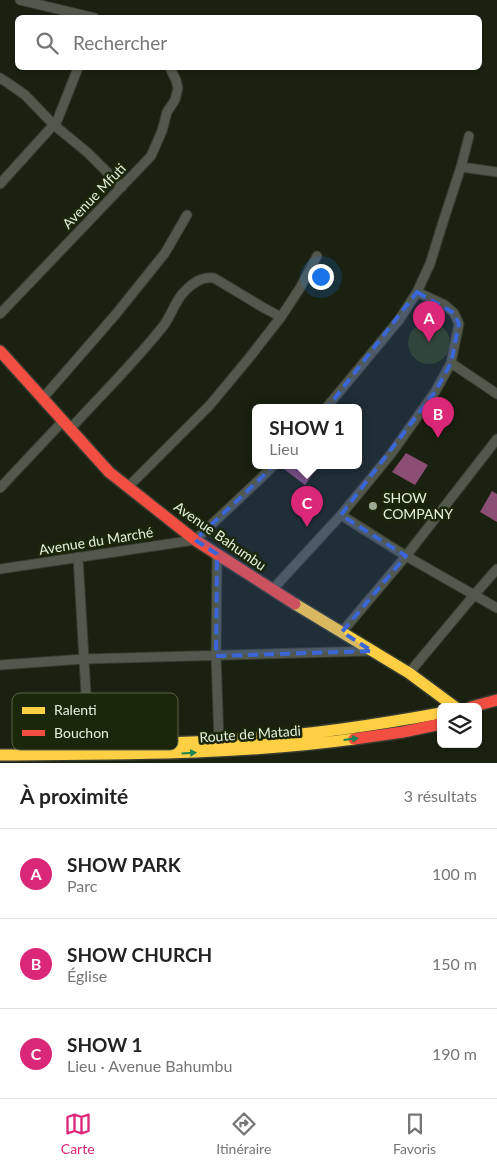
<!DOCTYPE html>
<html lang="fr">
<meta charset="utf-8">
<style>
body{margin:0;font-family:Lato,sans-serif;background:#f2f2f2;color:#222}
.controls{position:absolute;right:15px;bottom:15px;display:grid;overflow:hidden;border-radius:8px;box-shadow:0 1px 4px #0004}
.controls button{width:45px;height:45px;display:grid;place-items:center;padding:0;border:0;border-bottom:1px solid #e0e0e0;background:#fff;color:#222;font:25px sans-serif}
.you{position:absolute;left:320px;top:276px;width:18px;height:18px;margin:-12px;border:4px solid #fff;border-radius:50%;background:#1a73e8;box-shadow:0 0 0 8px #1a73e833}
.badge{display:grid;place-items:center;width:32px;height:32px;border-radius:50%;background:#db2777;color:#fff;font-size:16px;font-weight:700}
.pin{position:absolute;translate:-50% -41px;filter:drop-shadow(0 1px 2px #0008)}
.pin::after{content:'';position:absolute;top:26px;width:18px;height:15px;background:inherit;clip-path:polygon(0 0,100% 0,50% 100%)}
.popup{position:absolute;left:252px;top:404px;width:110px;height:65px;box-sizing:border-box;display:grid;place-content:center;border-radius:8px;background:#fff;filter:drop-shadow(0 1px 4px #0005);font-size:16px;white-space:nowrap;color:#767676}
.popup b{font-size:19px;color:#222}
.popup::after{content:'';position:absolute;left:50%;top:100%;margin-left:-10px;border:10px solid transparent;border-top-color:#fff}
.list{margin:0;padding:0;list-style:none}
h2{display:flex;justify-content:space-between;align-items:center;height:65px;margin:0;padding:0 20px;font-size:21px}
h2 small{font-size:16px;font-weight:400;color:#767676}
.list li{display:grid;grid-template-columns:32px 1fr auto;gap:15px;align-items:center;box-sizing:border-box;height:90px;padding:0 20px;border-top:1px solid #e0e0e0}
.list b{display:block;font-size:19px;white-space:nowrap}
.list p{margin:0;font-size:16px;white-space:nowrap;color:#767676}
.list em{font-size:16px;font-style:normal;color:#767676}
.icon{flex:none;width:28px;height:28px;fill:none;stroke:currentColor;stroke-width:2;stroke-linecap:round;stroke-linejoin:round}
.map{position:relative;flex:none;width:497px;height:763px;overflow:hidden}
.search{position:absolute;background:#fff;box-shadow:0 1px 4px #0004;left:15px;right:15px;top:15px;height:55px;display:flex;align-items:center;gap:12px;box-sizing:border-box;padding:0 18px;border-radius:8px;color:#767676;font-size:19px}
.sheet{height:335px;background:#fff}
nav{display:flex;justify-content:space-around;align-items:center;box-sizing:border-box;height:70px;border-top:1px solid #e0e0e0;background:#fff;font-size:14px;color:#767676}
nav a{display:grid;justify-items:center;gap:2px}
nav .on{color:#db2777}
.map>svg:first-child{display:block}
</style>
<div class="map">
<svg width="497" height="763" viewBox="0 0 497 763">
<rect width="100%" height="100%" fill="#1a2111"/>
<path fill="#2d3e15" d="M408 343a21 21 0 1 1 42 0a21 21 0 1 1-42 0Z"/>
<path fill="#8b4e74" d="M 406,453 L 428,465 L 415,485 L 392,472 Z
M 280,466 L 318,466 L 305,485 Z
M 492,491 L 497,494 L 497,522 L 480,512 Z"/>
<g fill="none" stroke-linecap="round" stroke-linejoin="round">
<defs>
<path id="street" d="M 20,0 L 95,18
M 0,78 L 8,83 L 25,95 L 54,125 L 88,153 L 122,187
M 461,167 L 497,172
M 0,184 L 57,121 L 78,68
M 0,314 L 151,156 L 162,131 L 167,112 L 175,100 L 178,88 L 176,80 L 170,68
M 451,363 L 497,394
M 43,398 L 116,314 L 165,253 L 187,215
M 326,408 L 399,320 L 417,292 L 430,264 L 443,222 L 461,167 L 469,136
M 71,428 C 102,394 136,361 164,325 C 172,314 175,301 184,292 C 192,283 202,276 214,278 L 264,308 L 281,317
M 128,487 L 210,405 L 249,358 L 281,317 L 300,288 L 317,256
M 0,488 L 63,421
M 341,515 L 406,556 L 497,608
M 217,554 L 216,656 L 219,741
M 78,557 L 89,745
M 0,569 L 195,540 L 261,478 L 273,466
M 272,590 L 341,515 L 391,454 L 435,392 L 451,363 L 459,324 L 454,313 L 445,305 L 417,292
M 342,632 L 406,556 L 497,439
M 0,665 L 84,659 L 372,651
M 409,673 L 475,594 L 497,569"/>
<path id="slow" d="M 295,604 L 409,673 L 455,707
M 99,745 C 147,743 196,743 244,739 C 310,735 376,725 441,713
M 0,755 C 119,754 236,755 354,739"/>
<path id="jam" d="M 0,351 L 109,472 L 195,540 L 295,604
M 471,707 L 497,700
M 354,739 L 403,732 L 441,724"/>
</defs>
<use href="#street" stroke="#373c30" stroke-width="11"/>
<use href="#slow" stroke="#373c30" stroke-width="14"/>
<use href="#jam" stroke="#373c30" stroke-width="14"/>
<use href="#street" stroke="#52584c" stroke-width="9"/>
<use href="#slow" stroke="#ffcf43" stroke-width="11"/>
<use href="#jam" stroke="#f24e42" stroke-width="11"/>
</g>
<defs><path id="oneway-solid" d="M-6-.8H1V-3.2L6.5 0L1 3.2V.8H-6Z" transform="scale(1.25)"/></defs>
<g fill="#188452">
<use href="#oneway-solid" transform="translate(351 739) rotate(-7)"/>
<use href="#oneway-solid" transform="translate(189 753) rotate(-3)"/>
</g>
<path fill="#3b66d9" fill-opacity="0.2" stroke="#3b66d9" stroke-width="4" stroke-dasharray="10 6" stroke-linejoin="round" d="M 417,292 L 454,313 L 459,324 L 451,363 L 435,392 L 341,515 L 406,556 L 342,632 L 372,651 L 216,656 L 217,554 L 195,540 L 261,478 L 335,398 Z"/>
<circle fill="#9fa896" stroke="#1b270b" stroke-width="2" cx="373" cy="506" r="5"/>
<g text-anchor="middle" stroke-width="5" stroke-linejoin="round" paint-order="stroke">
<g font-size="14" fill="#e7f0de" stroke="#1b270b">
<text transform="translate(94 196) rotate(-46)" y="5">Avenue Mfuti</text>
<text transform="translate(220 536) rotate(35)" y="5">Avenue Bahumbu</text>
<text transform="translate(96 541) rotate(-9)" y="5">Avenue du Marché</text>
<text transform="translate(250 734) rotate(-4)" y="5">Route de Matadi</text>
</g>
<g font-size="14" fill="#e7f0de" stroke="#1b270b" text-anchor="start">
<text x="383" y="503">SHOW<tspan x="383" dy="16">COMPANY</tspan></text>
</g>
</g>
<rect x="12" y="693" width="166" height="57" rx="8" fill="#1b270b" stroke="#58634a" stroke-width="1"/>
<rect x="22" y="707" width="23" height="7" fill="#ffcf43"/>
<rect x="22" y="730" width="23" height="6" fill="#f24e42"/>
<g font-size="14" fill="#e7f0de">
<text x="54" y="715">Ralenti</text>
<text x="54" y="738">Bouchon</text>
</g>
</svg>
<div class="controls">
<button><svg class="icon" aria-label="layers" viewBox="0 0 24 24"><path d="M12 4l9 5-9 5-9-5zM3 14l9 5 9-5"/></svg></button>
</div>
<div class="you"></div>
<div class="pin badge" style="left:429px;top:342px">A</div>
<div class="pin badge" style="left:438px;top:438px">B</div>
<div class="pin badge" style="left:307px;top:527px">C</div>
<div class="popup"><b>SHOW 1</b>Lieu</div>
<div class="search"><svg class="icon" aria-label="search" viewBox="0 0 24 24"><circle cx="10" cy="10" r="6"/><path d="M15 15l6 6"/></svg>Rechercher</div>
</div>
<section class="sheet">
<h2>À proximité<small>3 résultats</small></h2>
<ul class="list">
<li><span class="badge">A</span><div><b>SHOW PARK</b><p>Parc</p></div><em>100 m</em></li>
<li><span class="badge">B</span><div><b>SHOW CHURCH</b><p>Église</p></div><em>150 m</em></li>
<li><span class="badge">C</span><div><b>SHOW 1</b><p>Lieu · Avenue Bahumbu</p></div><em>190 m</em></li>
</ul>
</section>
<nav>
<a class="on"><svg class="icon" aria-label="map" viewBox="0 0 24 24"><path d="M3 6l6-2 6 2 6-2v14l-6 2-6-2-6 2zM9 4v14M15 6v14"/></svg>Carte</a>
<a><svg class="icon" aria-label="directions" viewBox="0 0 24 24"><path d="M12 3l9 9-9 9-9-9zM9 14v-3h6M13 9l2 2-2 2"/></svg>Itinéraire</a>
<a><svg class="icon" aria-label="saved" viewBox="0 0 24 24"><path d="M7 4h10v16l-5-4-5 4z"/></svg>Favoris</a>
</nav>
